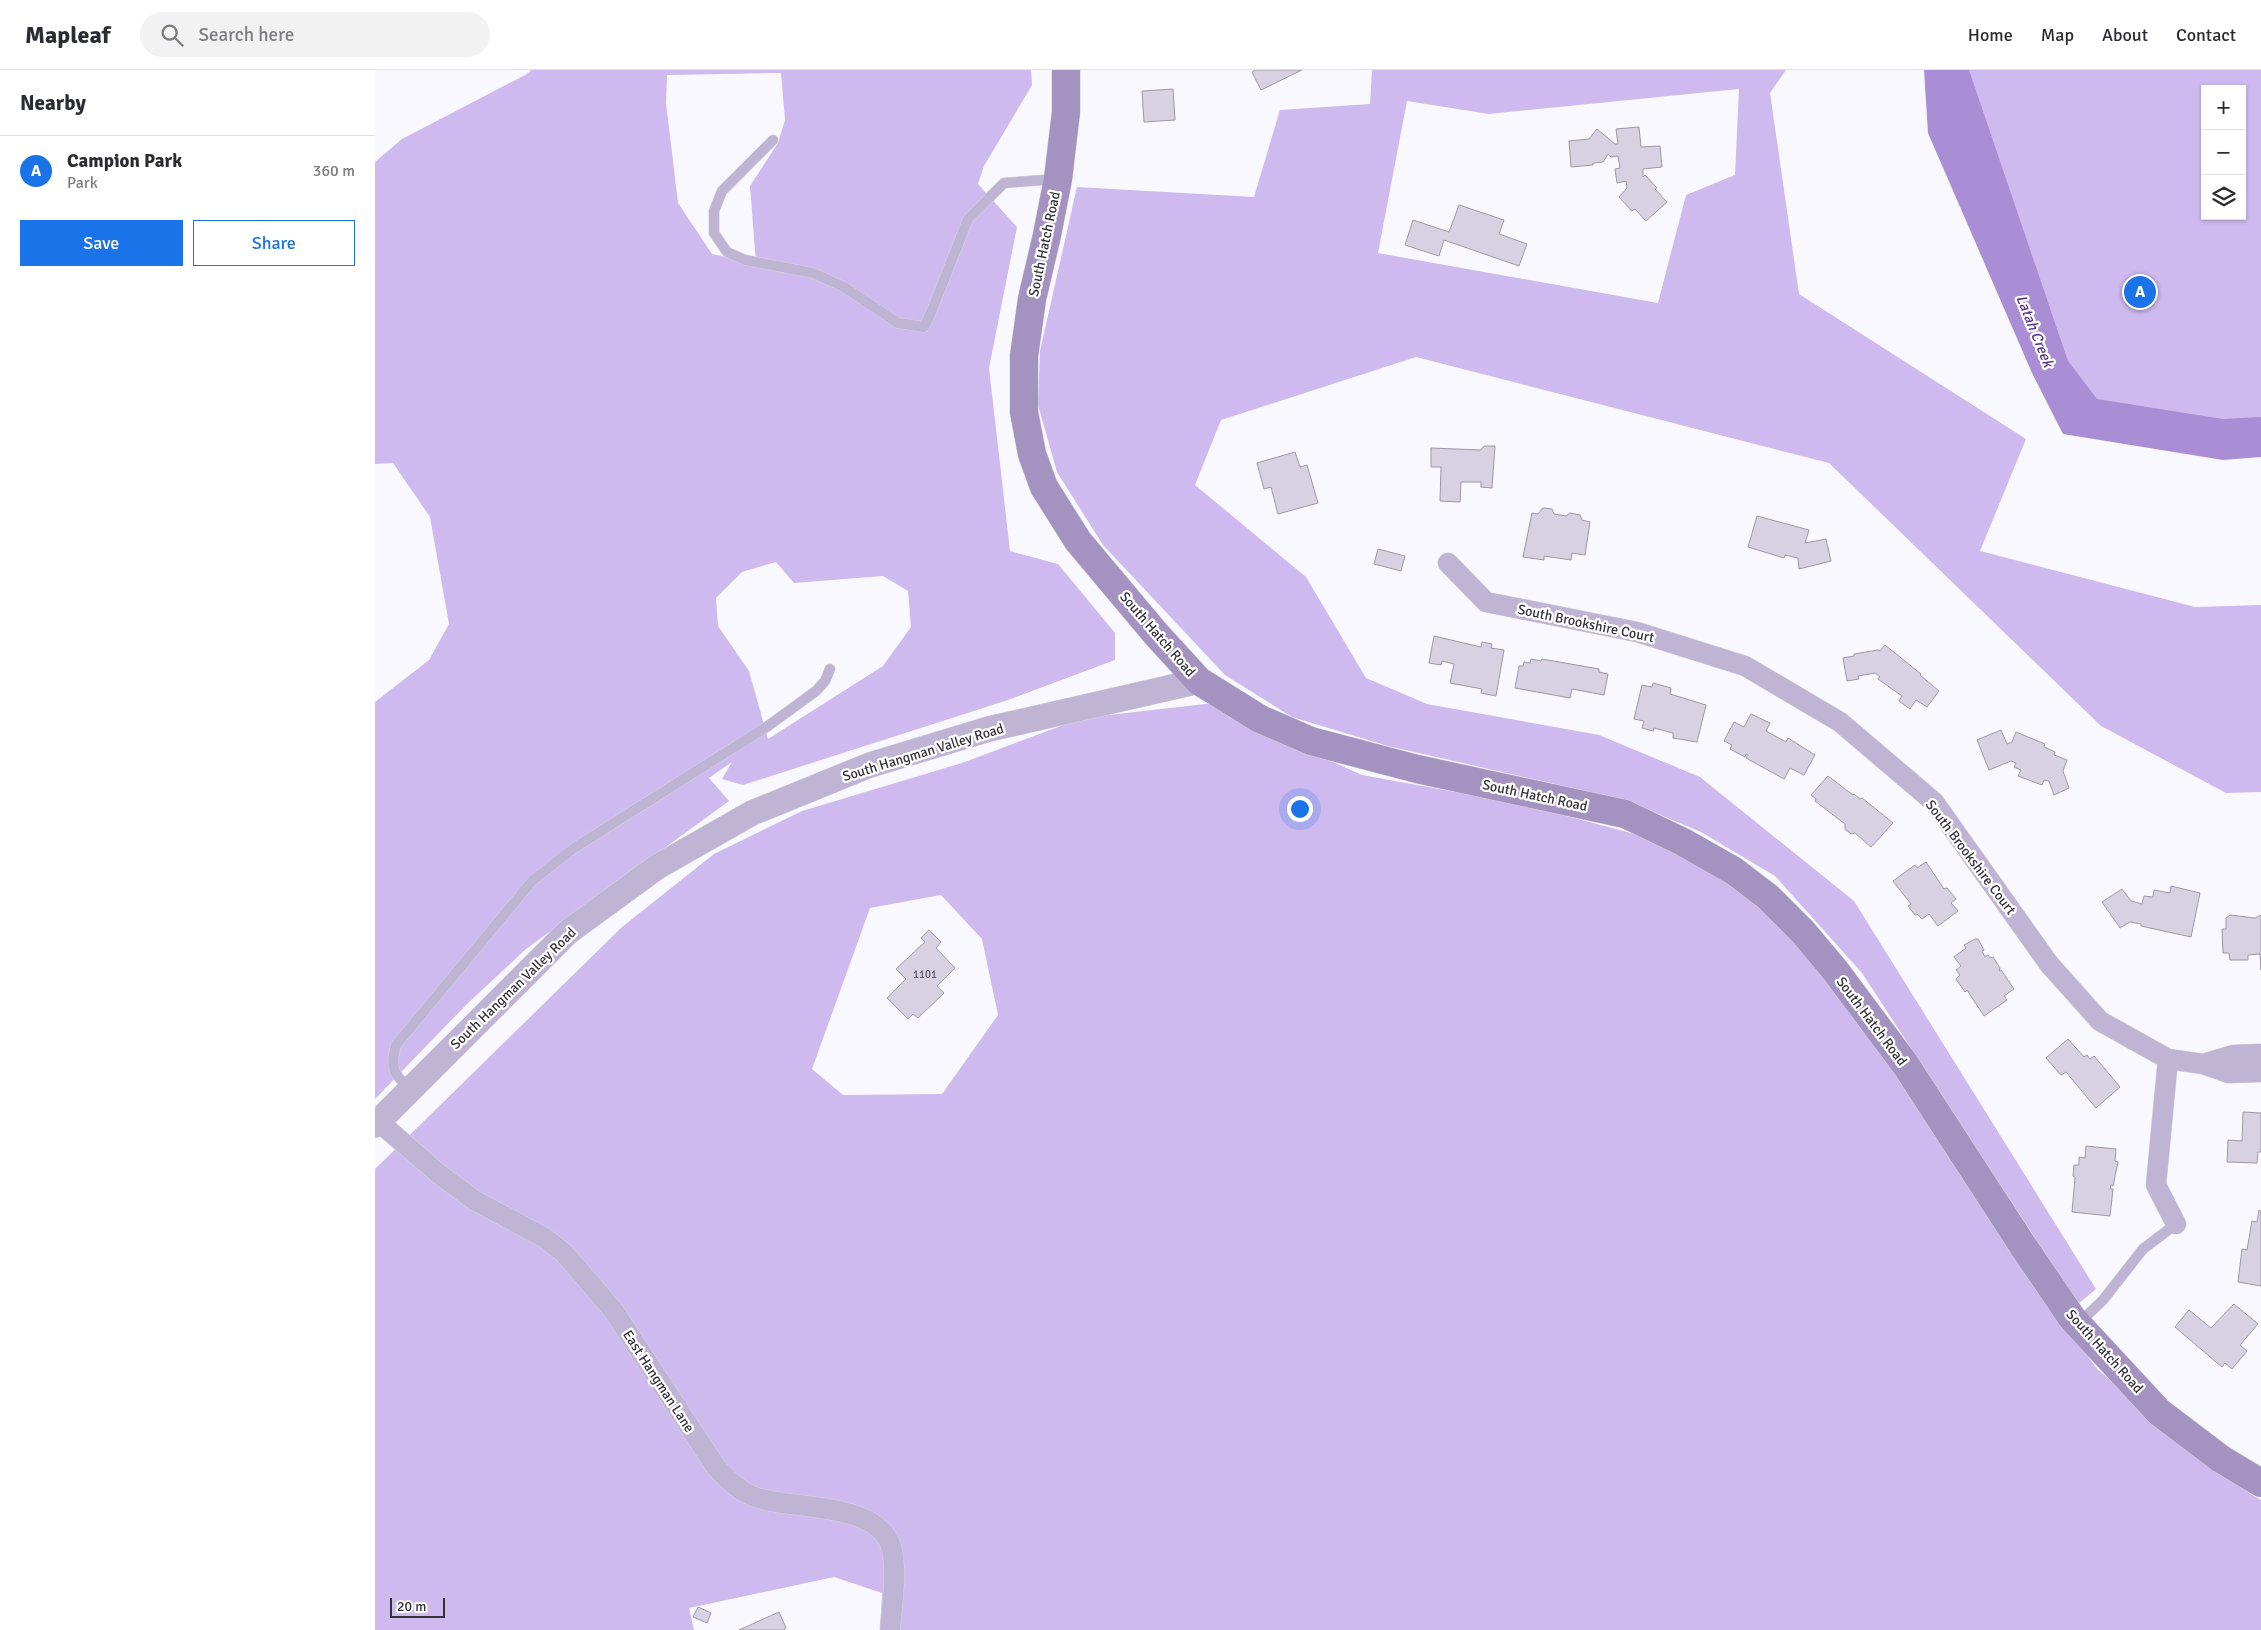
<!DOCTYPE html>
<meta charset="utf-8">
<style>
body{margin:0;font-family:Signika,sans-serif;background:#f2f2f3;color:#2b2b33}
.controls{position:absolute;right:15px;top:15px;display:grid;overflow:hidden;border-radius:0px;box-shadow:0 1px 4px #0004}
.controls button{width:45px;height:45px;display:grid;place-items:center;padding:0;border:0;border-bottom:1px solid #e1e1e2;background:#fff;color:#2b2b33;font:25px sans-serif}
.scale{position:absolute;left:15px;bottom:12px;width:55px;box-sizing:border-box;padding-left:5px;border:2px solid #343138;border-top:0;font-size:14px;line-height:18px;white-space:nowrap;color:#343138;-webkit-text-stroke:4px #fff;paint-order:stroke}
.you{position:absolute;left:924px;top:738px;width:18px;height:18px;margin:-12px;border:4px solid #fff;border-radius:50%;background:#1a73e8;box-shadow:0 0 0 8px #1a73e833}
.badge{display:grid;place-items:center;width:32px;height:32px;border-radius:50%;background:#1a73e8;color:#fff;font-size:16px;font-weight:700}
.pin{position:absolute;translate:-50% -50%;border:2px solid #fff;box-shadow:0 1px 5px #0006}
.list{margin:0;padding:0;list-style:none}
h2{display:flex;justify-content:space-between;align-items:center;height:65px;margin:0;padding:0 20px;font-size:21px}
h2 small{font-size:16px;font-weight:400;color:#7c7c81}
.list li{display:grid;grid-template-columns:32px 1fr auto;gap:15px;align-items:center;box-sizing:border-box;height:70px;padding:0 20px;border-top:1px solid #e1e1e2}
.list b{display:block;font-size:19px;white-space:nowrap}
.list p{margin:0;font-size:16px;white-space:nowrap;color:#7c7c81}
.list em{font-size:16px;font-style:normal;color:#7c7c81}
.actions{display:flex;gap:10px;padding:15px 20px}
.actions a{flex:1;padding:11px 0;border:1px solid #1a73e8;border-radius:0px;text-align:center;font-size:18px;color:#1a73e8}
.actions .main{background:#1a73e8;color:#fff}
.icon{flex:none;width:28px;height:28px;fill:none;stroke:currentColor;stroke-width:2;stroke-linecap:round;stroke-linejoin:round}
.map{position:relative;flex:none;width:1886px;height:1560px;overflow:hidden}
header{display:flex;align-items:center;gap:30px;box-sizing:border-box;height:70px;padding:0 25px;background:#fff;border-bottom:1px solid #e1e1e2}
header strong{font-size:24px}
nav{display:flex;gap:28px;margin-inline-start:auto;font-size:18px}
.search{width:350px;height:45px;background:#f2f2f3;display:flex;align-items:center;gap:12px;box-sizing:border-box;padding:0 18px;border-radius:28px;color:#7c7c81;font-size:19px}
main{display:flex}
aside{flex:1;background:#fff}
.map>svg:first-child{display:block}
</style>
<header>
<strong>Mapleaf</strong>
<div class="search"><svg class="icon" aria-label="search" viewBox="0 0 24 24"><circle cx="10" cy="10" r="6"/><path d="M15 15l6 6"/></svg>Search here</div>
<nav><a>Home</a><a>Map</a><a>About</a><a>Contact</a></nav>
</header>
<main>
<aside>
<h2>Nearby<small></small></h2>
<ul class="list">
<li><span class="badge">A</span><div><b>Campion Park</b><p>Park</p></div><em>360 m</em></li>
</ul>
<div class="actions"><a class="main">Save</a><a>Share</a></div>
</aside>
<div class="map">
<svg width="1886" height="1560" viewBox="0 0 1886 1560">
<rect width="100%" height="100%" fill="#faf8ff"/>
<path fill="#cebaef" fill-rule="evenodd" d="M 156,0 L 656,0 L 657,15 L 609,96 L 603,114 L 642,157 L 614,298 L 635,481 L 683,494 L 740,563 L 740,590 L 630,631 L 368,715 L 347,709 L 357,692 L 334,708 L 354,731 L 151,879 L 92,934 L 0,1029 L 0,632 L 54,590 L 74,554 L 55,447 L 18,393 L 0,394 L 0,92 L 27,69 L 152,4 ZM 406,3 L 410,50 L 403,73 L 375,116 L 381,193 L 337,184 L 303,133 L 291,33 L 292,5 ZM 401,492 L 419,513 L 508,506 L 533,521 L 536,557 L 508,596 L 393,669 L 374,601 L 343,556 L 341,528 L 367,502 Z
M 997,0 L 1411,0 L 1395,23 L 1424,224 L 1651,369 L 1605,481 L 1820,537 L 1886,535 L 1886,722 L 1851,723 L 1726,656 L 1454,393 L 1041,287 L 846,350 L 820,415 L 931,507 L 991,608 L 1052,634 L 1224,665 L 1325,707 L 1479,831 L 1721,1219 L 1703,1234 L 1487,903 L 1400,806 L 1326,762 L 1250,730 L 1013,676 L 917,647 L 850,605 L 728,475 L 682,402 L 663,335 L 665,281 L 702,117 L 879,127 L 905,40 L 995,34 ZM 1364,19 L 1360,105 L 1311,125 L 1283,233 L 1003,183 L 1032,31 L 1114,44 Z
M 1572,0 L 1886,0 L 1886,368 L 1710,346 ZM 1830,19 L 1867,19 L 1867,146 L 1830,146 Z
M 839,633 L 916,673 L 987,705 L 1103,726 L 1188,745 L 1275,768 L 1345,806 L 1407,857 L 1483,944 L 1657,1207 L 1722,1299 L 1874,1423 L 1886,1430 L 1886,1560 L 505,1560 L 507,1523 L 459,1507 L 314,1538 L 319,1560 L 0,1560 L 0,1099 L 247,857 L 339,784 L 427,741 L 587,693 L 707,648 ZM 566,825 L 607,869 L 623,945 L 567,1024 L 468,1025 L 437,999 L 495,838 Z"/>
<path fill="#aa8ed5" d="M 1549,0 L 1594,0 L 1693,291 L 1722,329 L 1848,349 L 1886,347 L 1886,387 L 1848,390 L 1688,364 L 1657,303 L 1553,63 Z"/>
<path fill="#d7d1e1" stroke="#9d97a7" d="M 880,0 L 927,0 L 886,20 L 877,2 Z
M 798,19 L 800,50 L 769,52 L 767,21 Z
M 1264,57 L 1266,77 L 1285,76 L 1287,97 L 1268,99 L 1268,107 L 1270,105 L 1282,118 L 1280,119 L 1292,132 L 1271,151 L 1260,139 L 1257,141 L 1244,127 L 1252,118 L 1251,111 L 1242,113 L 1240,99 L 1245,98 L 1243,86 L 1236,87 L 1233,84 L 1228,92 L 1218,93 L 1218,95 L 1196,97 L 1194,71 L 1214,69 L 1222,59 L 1240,74 L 1243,74 L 1241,59 Z
M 1084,135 L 1129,150 L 1124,164 L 1152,174 L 1144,196 L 1069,170 L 1064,186 L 1030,175 L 1038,150 L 1074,162 Z
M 1109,376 L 1120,376 L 1117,418 L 1106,417 L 1106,412 L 1086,412 L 1085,432 L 1065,431 L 1066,397 L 1056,397 L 1056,378 L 1106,380 Z
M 920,382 L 925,397 L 932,395 L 943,433 L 903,444 L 896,417 L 889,419 L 882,393 Z
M 1168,438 L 1177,439 L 1179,444 L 1191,446 L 1195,443 L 1205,445 L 1207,450 L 1215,452 L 1210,485 L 1197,483 L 1196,490 L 1169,486 L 1169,490 L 1148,487 L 1157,443 L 1163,444 Z
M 1382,446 L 1434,460 L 1430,473 L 1451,469 L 1456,491 L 1424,499 L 1423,488 L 1410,485 L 1409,488 L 1373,477 Z
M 1003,479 L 1030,486 L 1026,501 L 999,494 Z
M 1059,566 L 1106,577 L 1107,572 L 1117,574 L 1116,578 L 1129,580 L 1121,626 L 1106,623 L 1107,619 L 1075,613 L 1079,594 L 1067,591 L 1066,595 L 1054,593 Z
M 1510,575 L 1546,604 L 1545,605 L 1564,621 L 1552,637 L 1541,630 L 1535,639 L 1524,631 L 1527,626 L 1503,609 L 1505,607 L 1500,603 L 1483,606 L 1484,609 L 1472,611 L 1468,588 L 1479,586 L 1479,584 L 1503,580 L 1505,581 Z
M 1156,589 L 1166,591 L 1167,589 L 1224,599 L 1224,602 L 1233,604 L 1229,625 L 1197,619 L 1195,628 L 1140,618 L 1144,596 L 1148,596 L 1149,592 L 1155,593 Z
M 1278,613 L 1296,618 L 1295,624 L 1331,635 L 1322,672 L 1298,668 L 1298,663 L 1279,658 L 1278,661 L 1267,658 L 1269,651 L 1259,649 L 1267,615 L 1277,617 Z
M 1376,644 L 1395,653 L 1391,661 L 1411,672 L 1413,668 L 1440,685 L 1429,705 L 1415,698 L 1409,709 L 1371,688 L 1373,685 L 1371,684 L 1370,687 L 1355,679 L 1357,675 L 1349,671 L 1359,652 L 1369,657 Z
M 1626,660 L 1632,674 L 1637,672 L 1641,662 L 1670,674 L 1669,677 L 1680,682 L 1679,685 L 1692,690 L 1688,701 L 1694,718 L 1679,725 L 1674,711 L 1669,710 L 1667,715 L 1643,706 L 1646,700 L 1639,697 L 1641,693 L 1636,691 L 1614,700 L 1602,670 Z
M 1453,706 L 1478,725 L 1479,724 L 1485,729 L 1487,728 L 1518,753 L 1496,777 L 1480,763 L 1476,764 L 1470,759 L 1470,754 L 1440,731 L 1441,729 L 1436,725 Z
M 1551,792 L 1569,819 L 1572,818 L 1581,829 L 1576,833 L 1583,841 L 1563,856 L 1554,844 L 1547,849 L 1542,844 L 1540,845 L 1533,836 L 1536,834 L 1518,811 L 1540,795 L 1542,798 Z
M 1796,816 L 1825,823 L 1816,867 L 1766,856 L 1766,854 L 1755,852 L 1745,858 L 1727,832 L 1747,819 L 1756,831 L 1767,834 L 1769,826 L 1778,827 L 1779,820 L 1795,823 Z
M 1855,845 L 1880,848 L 1886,845 L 1886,900 L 1885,884 L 1873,885 L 1873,890 L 1855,890 L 1854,883 L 1848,883 L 1847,859 L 1851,859 L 1851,848 Z
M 554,860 L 566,872 L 561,878 L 580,898 L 562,916 L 569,923 L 543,948 L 538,944 L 533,949 L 512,928 L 531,909 L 521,899 L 550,872 L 546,868 Z
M 1600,869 L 1603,869 L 1609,880 L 1607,881 L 1610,887 L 1613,885 L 1615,888 L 1618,887 L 1625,898 L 1624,901 L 1626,900 L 1639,919 L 1629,926 L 1632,930 L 1609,946 L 1592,920 L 1590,922 L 1581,909 L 1585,905 L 1581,900 L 1586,896 L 1579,887 L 1591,878 L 1589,875 Z
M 1693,969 L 1709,987 L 1712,985 L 1715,989 L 1719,986 L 1745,1017 L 1721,1038 L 1691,1002 L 1686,1005 L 1671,988 Z
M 1868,1042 L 1886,1043 L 1886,1082 L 1883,1082 L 1882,1093 L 1852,1092 L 1853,1070 L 1867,1071 Z
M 1711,1076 L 1741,1079 L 1740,1091 L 1743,1092 L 1738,1116 L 1736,1115 L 1735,1119 L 1738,1119 L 1735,1146 L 1697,1142 L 1700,1107 L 1698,1106 L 1699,1095 L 1704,1095 L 1704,1087 L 1710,1088 Z
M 1884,1140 L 1886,1141 L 1886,1216 L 1863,1212 L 1867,1179 L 1872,1180 L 1877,1151 L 1882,1152 Z
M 1859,1234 L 1883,1254 L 1865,1275 L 1872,1281 L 1857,1299 L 1850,1293 L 1847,1297 L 1800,1257 L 1814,1240 L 1836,1258 Z
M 323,1537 L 336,1543 L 332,1553 L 318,1547 Z
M 404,1542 L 411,1558 L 409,1560 L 364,1560 Z"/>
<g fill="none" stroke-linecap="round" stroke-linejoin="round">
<defs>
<path id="service" d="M 398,70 L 347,121 L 339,141 L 339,163 L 352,182 L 370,190 L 438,203 L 469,217 L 523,253 L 549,257 L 557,240 L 593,149 L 629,113 L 682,109
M 35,1019 C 18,1004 15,998 21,975 L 158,810 L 199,778 L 393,656 L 441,621 L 450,611 L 455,599
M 1703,1254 L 1728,1230 L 1768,1179 L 1801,1154"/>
<path id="minor" d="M 1073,493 L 1111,532 L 1262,562 L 1370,596 L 1465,652 L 1559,732 L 1674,894 L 1725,951 L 1793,989 L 1828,994 L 1854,1003 L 1886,1002
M 1793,989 L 1781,1115 L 1801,1154
M 1828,994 L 1858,985 L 1886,984
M 4,1052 L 64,1104 L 99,1130 L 170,1168 L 189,1183 L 238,1240 L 341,1397 C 353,1410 366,1423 383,1428 C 421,1440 506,1431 517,1480 C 522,1506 517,1534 515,1560"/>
<path id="tertiary" d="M 0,1055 L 193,862 L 282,797 L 377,743 L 495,695 L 614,659 L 824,611"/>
<path id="secondary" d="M 691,0 L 691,42 L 683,109 L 672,165 L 657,229 L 649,286 L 649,342 L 657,384 L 669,417 L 703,471 L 781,564 L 824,611 L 885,649 L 936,671 L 1042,699 L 1250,744 L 1308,772 L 1359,801 L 1393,827 L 1428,862 L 1459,899 L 1530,994 L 1648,1176 L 1697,1248 L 1784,1342 L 1846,1389 L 1886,1413"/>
</defs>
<use href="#service" stroke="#d6d4db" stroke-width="11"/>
<use href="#minor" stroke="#d6d4db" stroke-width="21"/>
<use href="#tertiary" stroke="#d6d4db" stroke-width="26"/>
<use href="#secondary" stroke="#d6d4db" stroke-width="29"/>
<use href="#service" stroke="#c0b4d5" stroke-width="10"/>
<use href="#minor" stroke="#c0b4d5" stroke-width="20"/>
<use href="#tertiary" stroke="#c0b4d5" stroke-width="25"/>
<use href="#secondary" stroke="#a492c1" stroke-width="28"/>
</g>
<g text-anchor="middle" stroke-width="4.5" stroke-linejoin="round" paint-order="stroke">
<g font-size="11" fill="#5d5962">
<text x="550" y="908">1101</text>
</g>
<g font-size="14" fill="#343138" stroke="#fff">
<text transform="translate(669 174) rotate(-78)" y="5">South Hatch Road</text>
<text transform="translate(1211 553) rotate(12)" y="5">South Brookshire Court</text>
<text transform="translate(783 564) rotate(49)" y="5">South Hatch Road</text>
<text transform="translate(548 682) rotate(-17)" y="5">South Hangman Valley Road</text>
<text transform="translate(1160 725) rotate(12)" y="5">South Hatch Road</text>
<text transform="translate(1596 787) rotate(53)" y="5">South Brookshire Court</text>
<text transform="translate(138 918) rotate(-44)" y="5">South Hangman Valley Road</text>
<text transform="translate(1497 951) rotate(53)" y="5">South Hatch Road</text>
<text transform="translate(1730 1281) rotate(48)" y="5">South Hatch Road</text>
<text transform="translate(284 1311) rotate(57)" y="5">East Hangman Lane</text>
</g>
<g font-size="15" font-style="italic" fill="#5b3589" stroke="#fff">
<text transform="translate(1660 261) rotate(68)" y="5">Latah Creek</text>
</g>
</g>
</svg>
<div class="controls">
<button>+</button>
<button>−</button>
<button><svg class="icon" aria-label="layers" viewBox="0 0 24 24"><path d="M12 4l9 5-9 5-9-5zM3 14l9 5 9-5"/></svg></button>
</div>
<div class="scale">20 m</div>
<div class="you"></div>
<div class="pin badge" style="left:1765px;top:222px">A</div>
</div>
</main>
